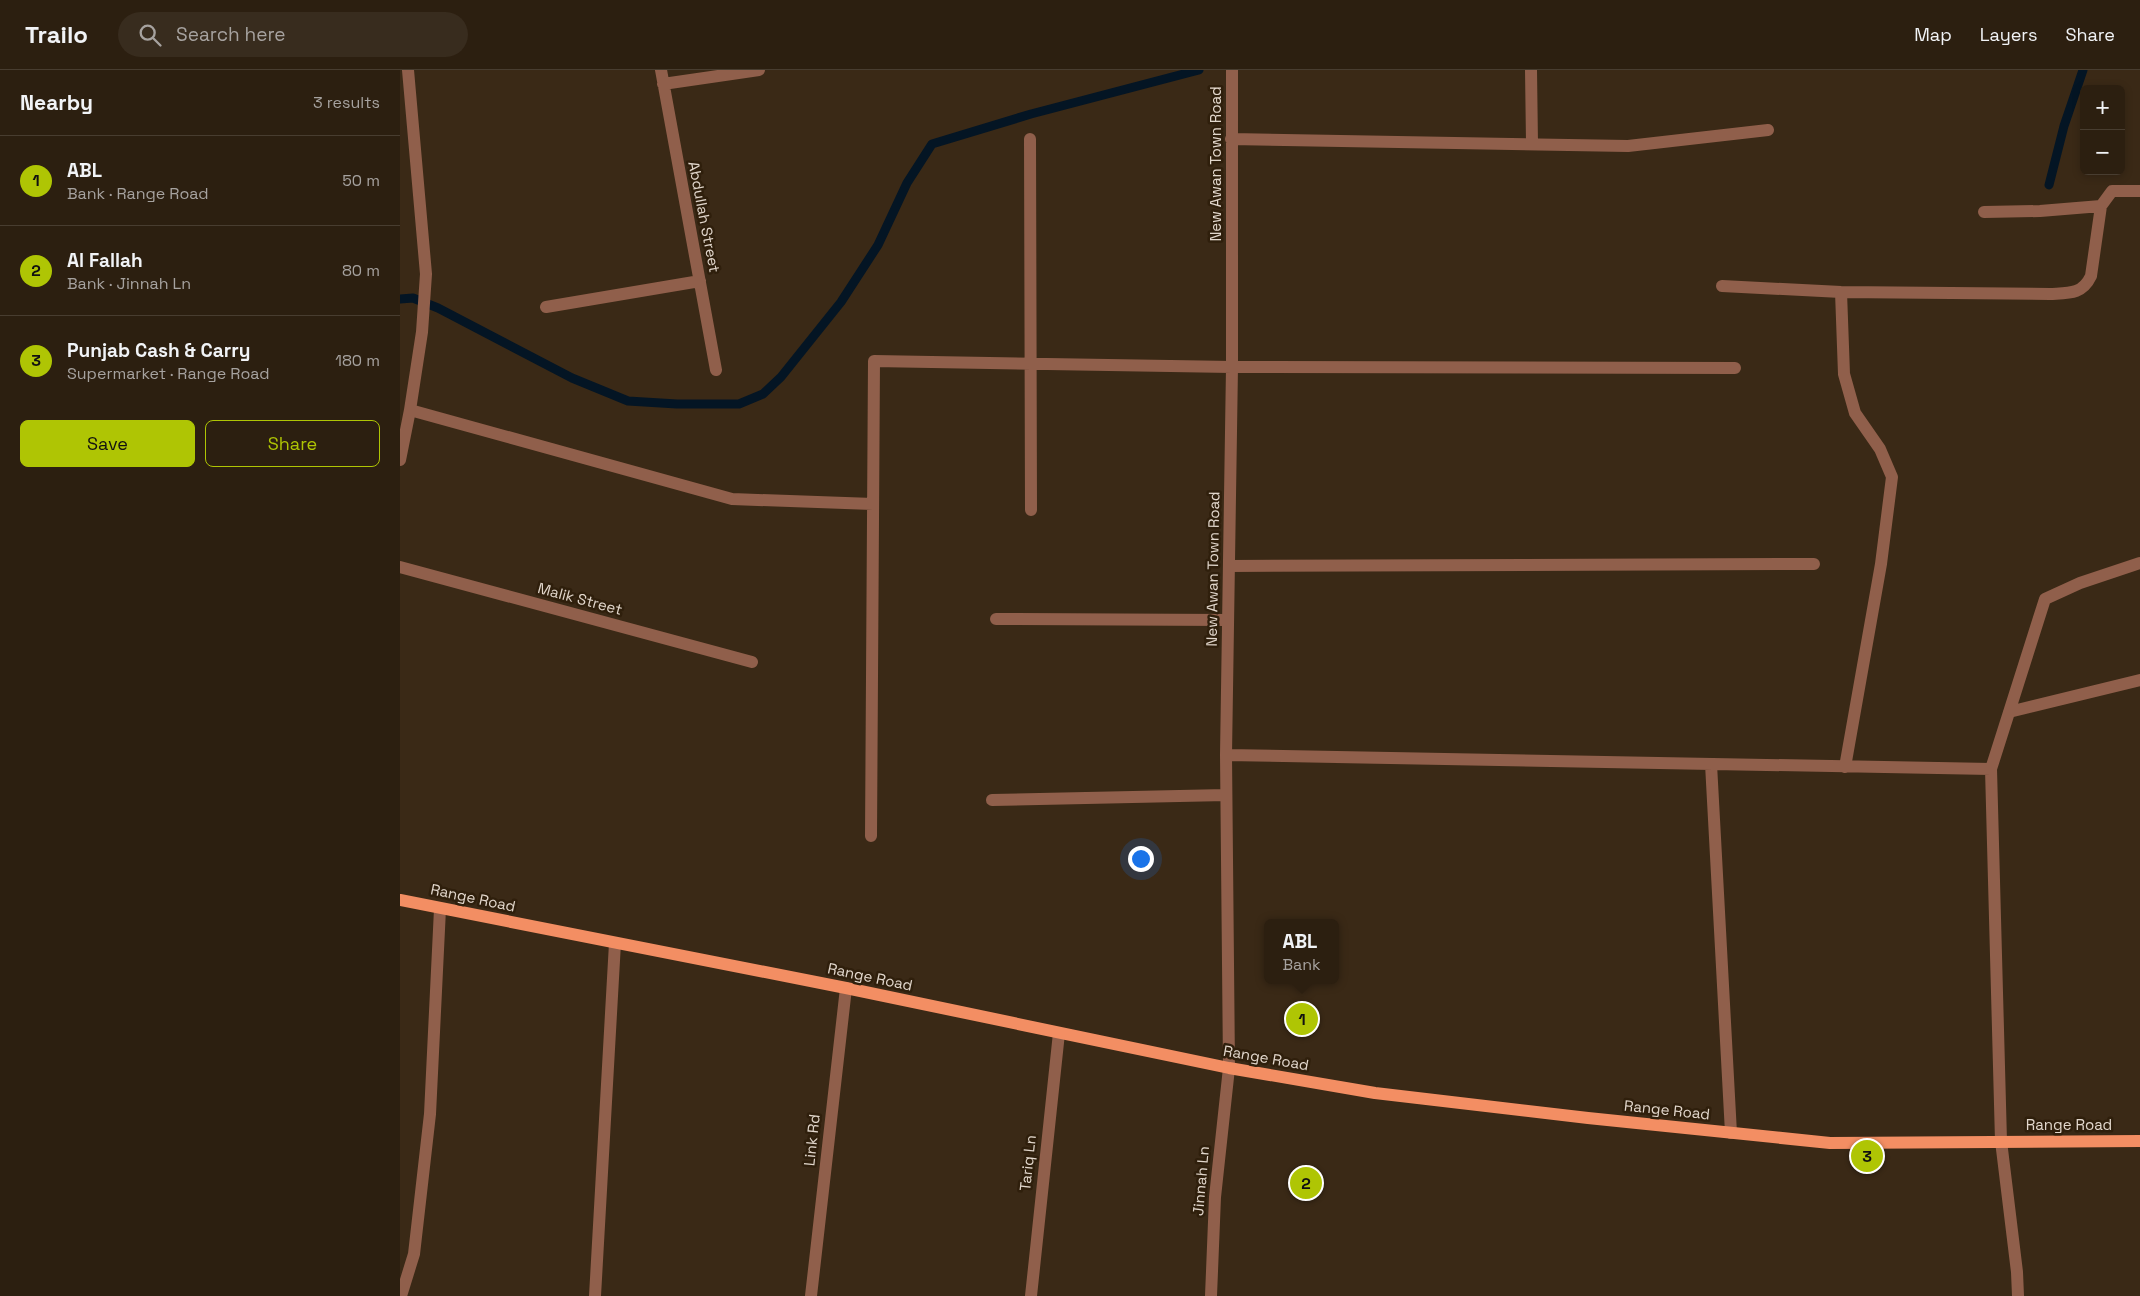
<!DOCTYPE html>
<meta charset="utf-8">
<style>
body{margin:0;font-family:"Space Grotesk",sans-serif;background:#382c1e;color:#f1f3f6}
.controls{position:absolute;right:15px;top:15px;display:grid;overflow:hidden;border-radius:8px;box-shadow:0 2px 8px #0003}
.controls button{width:45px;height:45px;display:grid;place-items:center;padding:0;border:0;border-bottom:1px solid #483d30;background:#2c1f10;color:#f1f3f6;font:25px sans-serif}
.you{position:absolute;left:740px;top:788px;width:18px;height:18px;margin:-12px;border:4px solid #fff;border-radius:50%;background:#1a73e8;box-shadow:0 0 0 8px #1a73e833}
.badge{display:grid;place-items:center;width:32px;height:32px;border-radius:50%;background:#afc504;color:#111;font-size:16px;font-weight:700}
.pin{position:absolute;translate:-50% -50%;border:2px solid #fff;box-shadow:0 1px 5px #0006}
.popup{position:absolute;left:864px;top:849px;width:75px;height:65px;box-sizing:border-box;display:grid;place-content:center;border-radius:8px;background:#2c1f10;filter:drop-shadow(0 1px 4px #0005);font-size:16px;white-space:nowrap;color:#a6a29f}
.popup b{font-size:19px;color:#f1f3f6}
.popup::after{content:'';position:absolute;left:50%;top:100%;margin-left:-10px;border:10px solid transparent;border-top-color:#2c1f10}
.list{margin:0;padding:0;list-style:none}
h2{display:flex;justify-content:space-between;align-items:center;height:65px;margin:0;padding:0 20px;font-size:21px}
h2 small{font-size:16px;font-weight:400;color:#a6a29f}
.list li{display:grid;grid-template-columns:32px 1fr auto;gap:15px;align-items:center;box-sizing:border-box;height:90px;padding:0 20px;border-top:1px solid #483d30}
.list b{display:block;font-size:19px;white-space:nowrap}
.list p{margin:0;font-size:16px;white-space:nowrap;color:#a6a29f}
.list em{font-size:16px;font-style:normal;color:#a6a29f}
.actions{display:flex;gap:10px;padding:15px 20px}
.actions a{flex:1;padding:11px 0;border:1px solid #afc504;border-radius:8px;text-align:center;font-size:18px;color:#afc504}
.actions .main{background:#afc504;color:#111}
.icon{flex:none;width:28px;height:28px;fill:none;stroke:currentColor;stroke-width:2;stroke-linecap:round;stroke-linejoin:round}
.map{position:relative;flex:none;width:1740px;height:1226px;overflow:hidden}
header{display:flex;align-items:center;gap:30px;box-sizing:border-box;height:70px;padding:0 25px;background:#2c1f10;border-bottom:1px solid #483d30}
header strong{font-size:24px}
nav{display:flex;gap:28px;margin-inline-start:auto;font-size:18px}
.search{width:350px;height:45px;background:#382c1e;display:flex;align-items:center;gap:12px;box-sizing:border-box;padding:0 18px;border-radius:28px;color:#a6a29f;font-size:19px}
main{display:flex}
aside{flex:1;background:#2c1f10}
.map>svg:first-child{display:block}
</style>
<header>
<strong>Trailo</strong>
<div class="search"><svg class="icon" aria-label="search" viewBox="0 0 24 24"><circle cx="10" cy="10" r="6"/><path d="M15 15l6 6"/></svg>Search here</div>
<nav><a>Map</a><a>Layers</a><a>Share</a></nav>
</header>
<main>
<aside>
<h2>Nearby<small>3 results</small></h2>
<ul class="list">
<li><span class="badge">1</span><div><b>ABL</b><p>Bank · Range Road</p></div><em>50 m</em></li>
<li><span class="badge">2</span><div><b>Al Fallah</b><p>Bank · Jinnah Ln</p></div><em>80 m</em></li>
<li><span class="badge">3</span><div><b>Punjab Cash &amp; Carry</b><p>Supermarket · Range Road</p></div><em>180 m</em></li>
</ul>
<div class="actions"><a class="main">Save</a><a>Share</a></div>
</aside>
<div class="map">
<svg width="1740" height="1226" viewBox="0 0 1740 1226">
<rect width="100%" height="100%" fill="#3a2916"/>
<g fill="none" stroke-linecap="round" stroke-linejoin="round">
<path stroke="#041524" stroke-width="9" d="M 1649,115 L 1664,56 L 1683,0
M 0,229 L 13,228 L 38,238 L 172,308 L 228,331 L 277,334 L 339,334 L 363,324 L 381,307 L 441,232 L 478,175 L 507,113 L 532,74 L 631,44 L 799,0"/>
<path stroke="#905f4b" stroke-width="12" d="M 261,0 L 316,300
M 1131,0 L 1132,73
M 263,14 L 359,0
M 630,69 L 631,440
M 831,69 L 1228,76 L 1368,60
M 1584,142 L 1640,141 L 1701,136 L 1712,121 L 1740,121
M 1322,216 L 1441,222 L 1650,224 C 1668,223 1682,225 1691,206 L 1701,136
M 1441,222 L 1444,304 L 1455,343 L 1480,379 L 1492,407 L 1481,494 L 1445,697
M 146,237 L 300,211
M 10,340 L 332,429 L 473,434
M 0,390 L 10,340 L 22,262 L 26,204 L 8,0
M 829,496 L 1414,494
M 0,497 L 352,592
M 596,549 L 828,550
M 1609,642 L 1740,610
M 826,685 L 1591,699
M 1311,694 L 1331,1063
M 592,730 L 826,725
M 471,766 L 474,291 L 832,297 L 1335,298
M 1,1226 L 14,1184 L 30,1044 L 40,839
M 195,1226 L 215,873
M 411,1226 L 446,918
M 631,1226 L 659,963
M 811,1226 L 815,1127 L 829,998 L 826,685 L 832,297 L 832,0
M 1618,1226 L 1617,1202 L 1601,1071 L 1591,699 L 1645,529 L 1680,513 L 1740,493"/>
<path stroke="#f38e63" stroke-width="12" d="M 0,830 L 446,918 L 829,998 L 975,1023 L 1188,1048 L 1430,1073 L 1740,1071"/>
</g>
<g text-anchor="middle" stroke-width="5" stroke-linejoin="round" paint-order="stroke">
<g font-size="15" fill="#e2d7cc" stroke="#2f1f0c">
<text transform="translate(816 94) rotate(-90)" y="5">New Awan Town Road</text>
<text transform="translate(304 147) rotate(79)" y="5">Abdullah Street</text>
<text transform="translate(813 499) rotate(-89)" y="5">New Awan Town Road</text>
<text transform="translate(180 529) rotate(15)" y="5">Malik Street</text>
<text transform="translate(73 828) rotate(12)" y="5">Range Road</text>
<text transform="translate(470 907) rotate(12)" y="5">Range Road</text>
<text transform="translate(866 988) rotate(10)" y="5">Range Road</text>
<text transform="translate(1267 1040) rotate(6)" y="5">Range Road</text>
<text x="1669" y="1060">Range Road</text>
<text transform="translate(412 1070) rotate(-84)" y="5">Link Rd</text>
<text transform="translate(628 1093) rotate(-84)" y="5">Tariq Ln</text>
<text transform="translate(801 1111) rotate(-85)" y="5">Jinnah Ln</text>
</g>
</g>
</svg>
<div class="controls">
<button>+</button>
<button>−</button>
</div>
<div class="you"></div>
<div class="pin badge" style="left:902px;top:949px">1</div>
<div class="popup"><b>ABL</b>Bank</div>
<div class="pin badge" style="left:906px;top:1113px">2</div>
<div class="pin badge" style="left:1467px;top:1086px">3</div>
</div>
</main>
